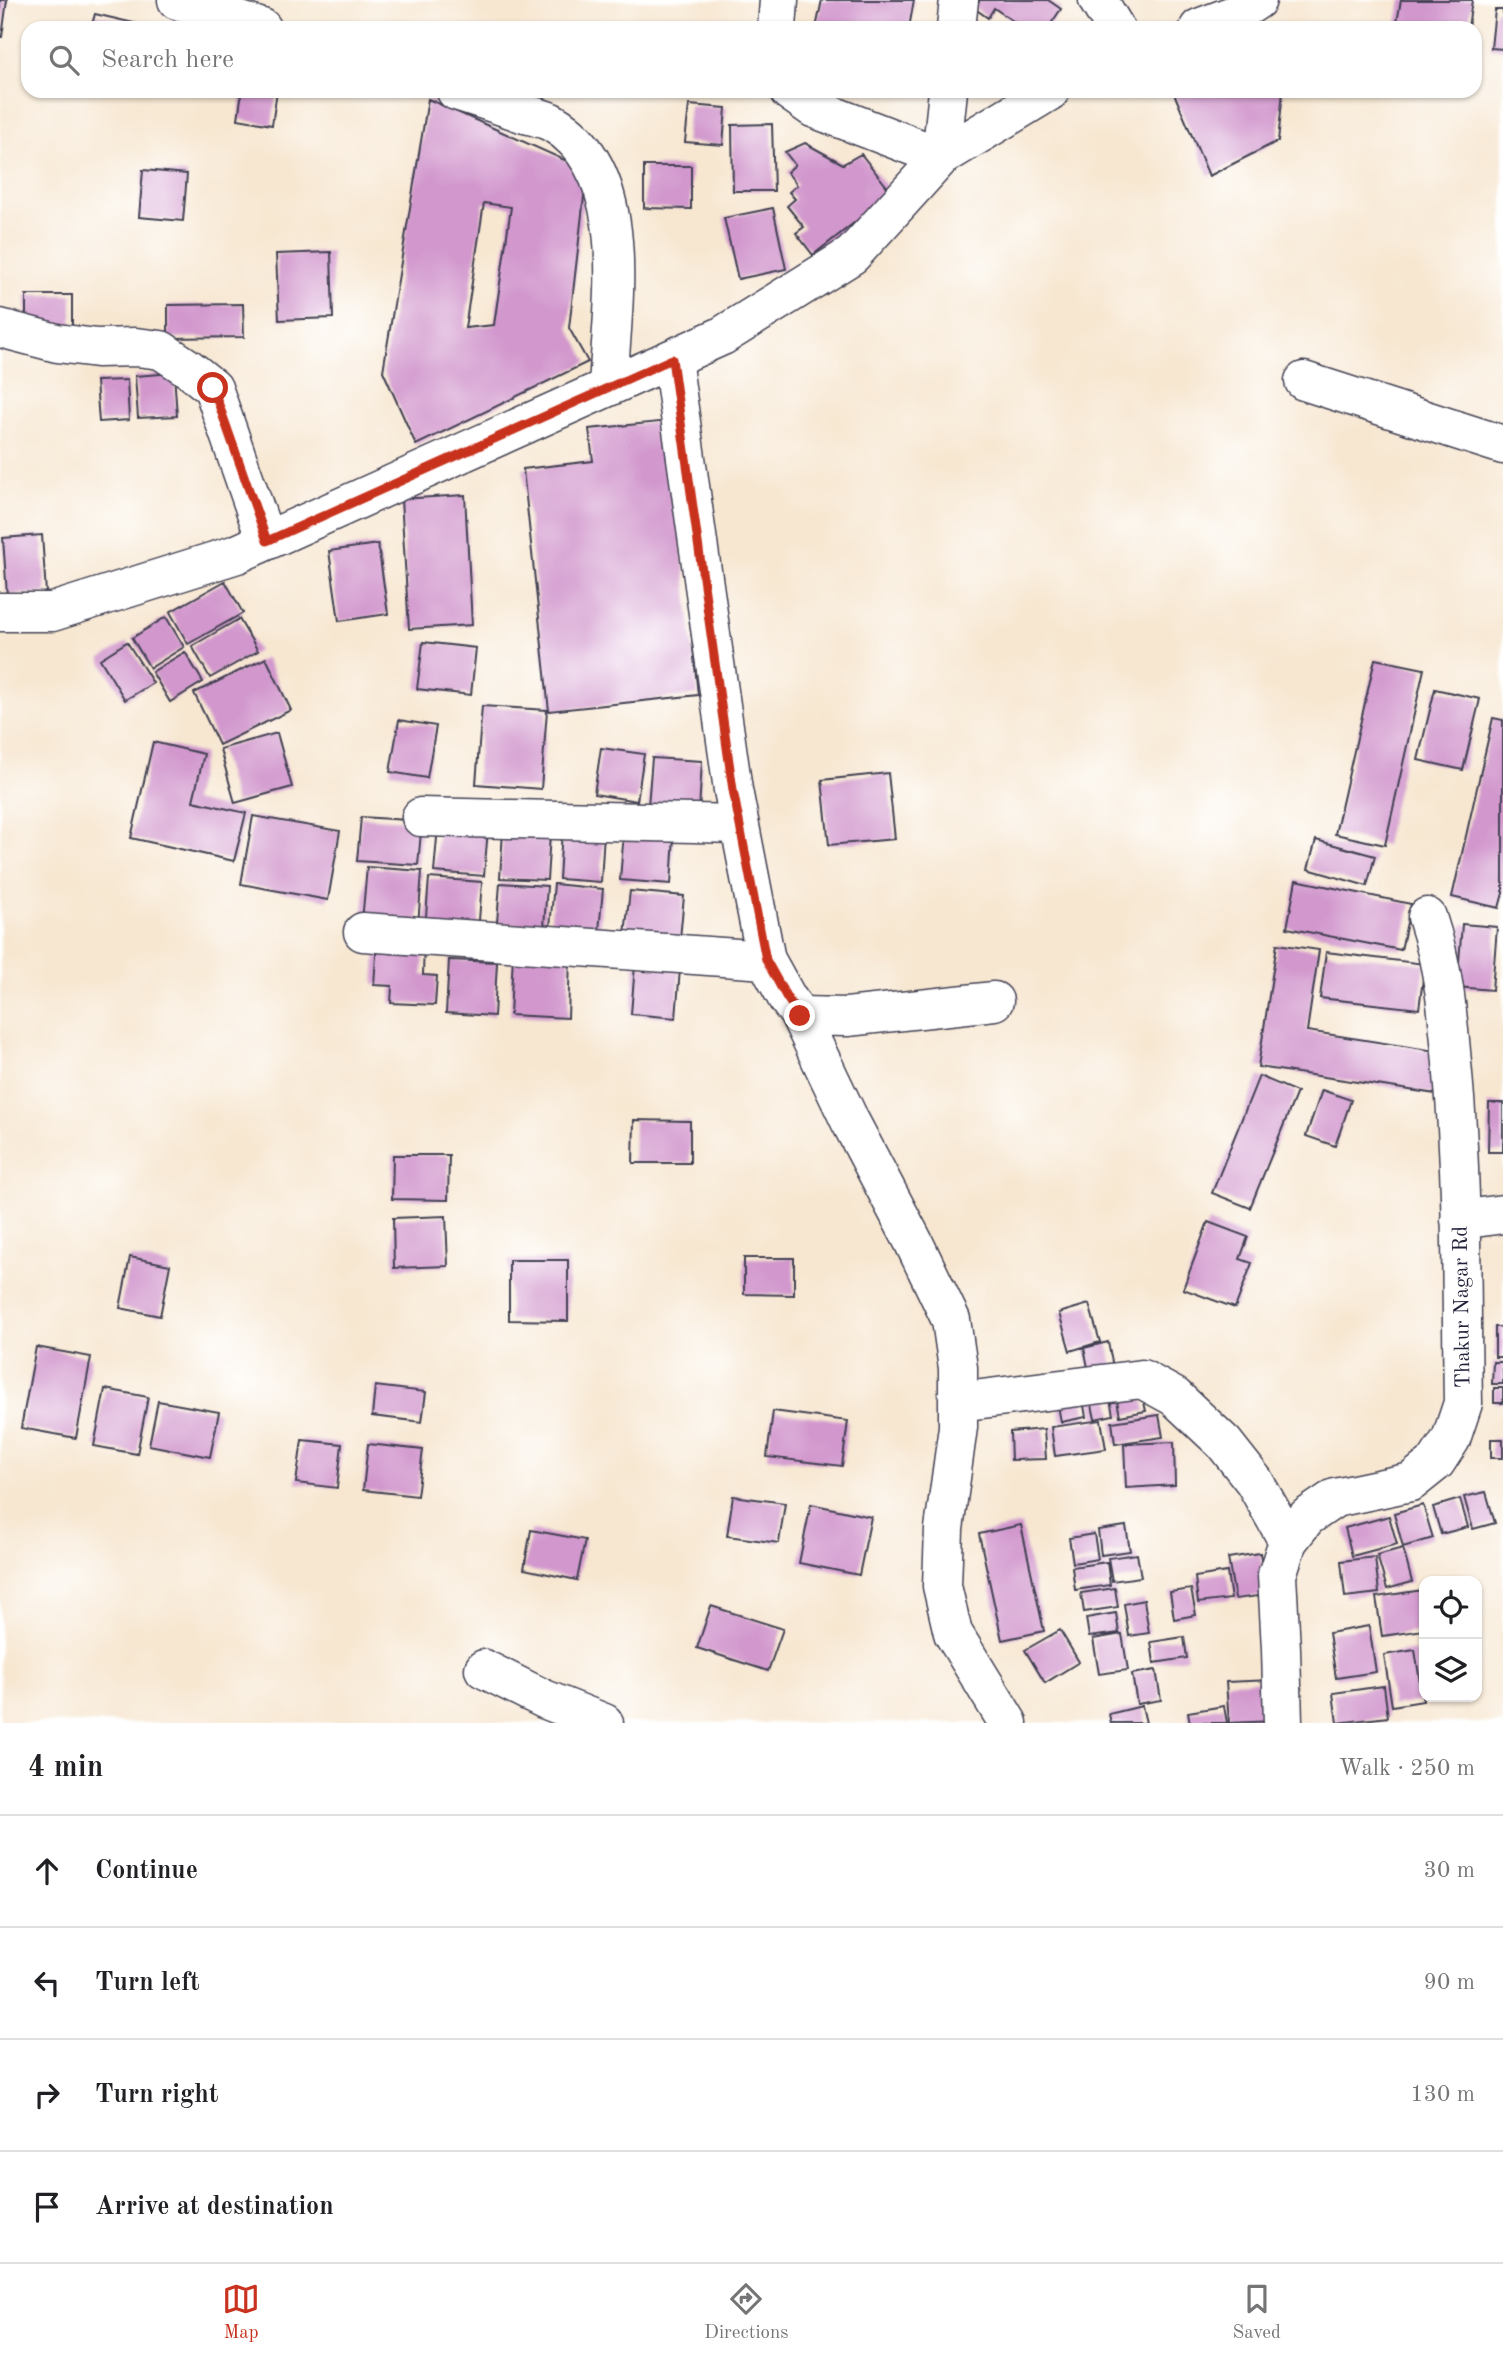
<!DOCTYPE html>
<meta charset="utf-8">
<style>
body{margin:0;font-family:"Old Standard TT",serif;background:#f2f2f2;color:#202124}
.controls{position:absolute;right:21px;bottom:21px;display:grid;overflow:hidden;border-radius:14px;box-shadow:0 2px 5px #0004}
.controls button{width:63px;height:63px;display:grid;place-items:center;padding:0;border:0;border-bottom:2px solid #e0e0e0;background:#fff;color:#202124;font:35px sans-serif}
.stop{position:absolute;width:21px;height:21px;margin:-16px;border:5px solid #c8321e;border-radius:50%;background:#fff}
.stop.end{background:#c8321e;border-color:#fff;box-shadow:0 2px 7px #0008}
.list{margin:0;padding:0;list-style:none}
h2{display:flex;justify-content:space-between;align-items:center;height:91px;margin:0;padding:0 28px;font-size:30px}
h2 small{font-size:23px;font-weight:400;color:#757577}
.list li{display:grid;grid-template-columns:46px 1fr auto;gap:21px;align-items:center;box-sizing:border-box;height:112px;padding:0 28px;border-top:2px solid #e0e0e0}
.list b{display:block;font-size:26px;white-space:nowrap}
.list em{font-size:23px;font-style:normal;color:#757577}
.icon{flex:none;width:38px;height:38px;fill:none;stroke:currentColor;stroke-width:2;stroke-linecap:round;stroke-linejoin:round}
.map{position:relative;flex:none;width:1503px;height:1723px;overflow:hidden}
.search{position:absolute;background:#fff;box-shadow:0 2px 5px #0004;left:21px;right:21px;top:21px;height:77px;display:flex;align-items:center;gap:18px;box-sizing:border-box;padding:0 24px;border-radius:21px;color:#757577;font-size:26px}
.sheet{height:539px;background:#fff}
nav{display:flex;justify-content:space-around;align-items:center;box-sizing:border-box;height:98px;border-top:2px solid #e0e0e0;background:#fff;font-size:19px;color:#757577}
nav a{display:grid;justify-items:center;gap:4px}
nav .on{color:#c8321e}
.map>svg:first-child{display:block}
</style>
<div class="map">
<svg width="1503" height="1723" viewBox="0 0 1503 1723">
<rect width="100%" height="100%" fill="#fff"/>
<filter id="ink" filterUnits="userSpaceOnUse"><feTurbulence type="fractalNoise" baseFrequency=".0143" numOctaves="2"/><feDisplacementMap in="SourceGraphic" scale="14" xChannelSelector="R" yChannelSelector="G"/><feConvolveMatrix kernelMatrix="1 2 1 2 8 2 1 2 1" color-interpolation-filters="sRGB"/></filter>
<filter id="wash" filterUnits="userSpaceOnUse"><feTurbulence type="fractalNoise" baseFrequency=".00686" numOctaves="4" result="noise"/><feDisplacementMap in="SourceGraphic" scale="28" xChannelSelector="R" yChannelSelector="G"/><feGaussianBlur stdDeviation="1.57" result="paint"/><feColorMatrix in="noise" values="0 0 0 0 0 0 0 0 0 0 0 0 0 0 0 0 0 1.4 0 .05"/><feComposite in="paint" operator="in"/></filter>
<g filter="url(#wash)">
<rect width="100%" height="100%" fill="#f7e7d1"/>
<g id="blocks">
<path fill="#d298cd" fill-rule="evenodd" d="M 0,0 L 7,0 L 2,37 L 0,37 Z
M 822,0 L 914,0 L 909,28 L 816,28 Z
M 980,0 L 1048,0 L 1061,9 L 1048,28 L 1023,28 L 994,8 L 988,18 L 974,8 Z
M 1401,0 L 1472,0 L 1468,28 L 1396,28 Z
M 1495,10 L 1503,10 L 1503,49 L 1491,48 Z
M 95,14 L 151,27 L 151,28 L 91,28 Z
M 242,91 L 277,91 L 272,125 L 238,119 Z
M 1173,91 L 1283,91 L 1278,141 L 1209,176 Z
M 428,99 L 587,170 L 569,328 L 588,362 L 416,445 L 383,371 ZM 484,203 L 511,207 L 494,325 L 465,328 Z
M 689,105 L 726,108 L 723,145 L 685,142 Z
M 772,124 L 774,191 L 733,191 L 732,125 Z
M 805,143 L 843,164 L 861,154 L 892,193 L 813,255 L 796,233 L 804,227 L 787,206 L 795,199 L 789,192 L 797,185 L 787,172 L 795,165 L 785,152 Z
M 644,166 L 691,166 L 691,209 L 644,208 Z
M 143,170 L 187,174 L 183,221 L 139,217 Z
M 773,208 L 786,269 L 738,279 L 724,218 Z
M 331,252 L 333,318 L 279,320 L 276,254 Z
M 26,295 L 72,295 L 72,331 L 26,331 Z
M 243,304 L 244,337 L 168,338 L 168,305 Z
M 174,373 L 177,416 L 138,418 L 135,376 Z
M 127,380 L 129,420 L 99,422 L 96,381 Z
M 669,421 L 698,695 L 549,711 L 523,469 L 593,461 L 589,429 Z
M 465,495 L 472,625 L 409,629 L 401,499 Z
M 42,535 L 46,593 L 7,595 L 3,538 Z
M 378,544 L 388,614 L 339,621 L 329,551 Z
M 225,581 L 243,613 L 188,644 L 170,612 Z
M 166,617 L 184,647 L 150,668 L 132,638 Z
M 239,619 L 258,651 L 210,678 L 192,646 Z
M 127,642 L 153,683 L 125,700 L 100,659 Z
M 423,642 L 476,648 L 471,695 L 417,689 Z
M 185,652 L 203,682 L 170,702 L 152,672 Z
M 266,658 L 291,710 L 219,745 L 194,693 Z
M 1375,659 L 1424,669 L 1385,845 L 1335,834 Z
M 1435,689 L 1480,699 L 1463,770 L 1418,760 Z
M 482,706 L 547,710 L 541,789 L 476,784 Z
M 1493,718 L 1503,720 L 1503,893 L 1499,908 L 1452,897 Z
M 399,720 L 436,726 L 427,778 L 390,772 Z
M 277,733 L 292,787 L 235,803 L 220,749 Z
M 153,742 L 204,754 L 193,801 L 246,813 L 234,861 L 131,838 Z
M 601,748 L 644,754 L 637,801 L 594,794 Z
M 652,758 L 702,761 L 699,810 L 648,806 Z
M 888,773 L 895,839 L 829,845 L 822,780 Z
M 253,816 L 340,831 L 328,900 L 241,884 Z
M 361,817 L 422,821 L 418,865 L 357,861 Z
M 438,826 L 488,829 L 484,876 L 434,872 Z
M 562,830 L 604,833 L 601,882 L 559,879 Z
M 503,831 L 550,834 L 547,880 L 500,878 Z
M 624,832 L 674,836 L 671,884 L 620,880 Z
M 1316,840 L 1375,856 L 1367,886 L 1308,869 Z
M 367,867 L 422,871 L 418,926 L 362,921 Z
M 429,878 L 482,882 L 478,933 L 425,929 Z
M 1296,880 L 1411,904 L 1401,950 L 1287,928 Z
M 500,883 L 547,886 L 544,927 L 497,923 Z
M 554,884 L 603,889 L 599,931 L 550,927 Z
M 630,891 L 684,896 L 680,939 L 625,934 Z
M 1462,924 L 1497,927 L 1492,990 L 1457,987 Z
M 377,939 L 424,941 L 423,975 L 437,976 L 435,1005 L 391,1003 L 392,986 L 374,985 Z
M 1277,944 L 1319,950 L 1307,1031 L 1442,1052 L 1436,1094 L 1258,1067 Z
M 1326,952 L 1425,964 L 1419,1009 L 1320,998 Z
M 513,955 L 570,958 L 568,1018 L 510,1015 Z
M 449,960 L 497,962 L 494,1016 L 446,1013 Z
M 635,965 L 680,969 L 676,1018 L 631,1014 Z
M 1259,1076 L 1297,1092 L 1250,1208 L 1212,1193 Z
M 1322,1090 L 1351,1100 L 1335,1146 L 1306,1136 Z
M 1489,1103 L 1503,1103 L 1503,1152 L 1488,1152 Z
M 634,1120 L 690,1121 L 690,1163 L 633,1163 Z
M 393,1155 L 449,1155 L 448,1200 L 392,1199 Z
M 446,1216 L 448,1266 L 394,1268 L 393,1218 Z
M 1208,1222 L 1248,1237 L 1240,1259 L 1252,1263 L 1235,1308 L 1183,1289 Z
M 130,1257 L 170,1265 L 160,1316 L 120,1308 Z
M 744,1258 L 794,1258 L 794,1295 L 744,1294 Z
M 509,1260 L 568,1260 L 568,1321 L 509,1320 Z
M 1089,1304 L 1100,1342 L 1070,1351 L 1059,1313 Z
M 1495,1327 L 1503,1327 L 1503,1357 L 1495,1357 Z
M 1108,1342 L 1114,1372 L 1090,1377 L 1084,1348 Z
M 36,1347 L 91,1357 L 76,1438 L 21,1428 Z
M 1493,1362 L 1503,1362 L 1503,1384 L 1492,1384 Z
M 1140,1385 L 1146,1411 L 1120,1416 L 1115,1390 Z
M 375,1386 L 426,1392 L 422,1422 L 372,1416 Z
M 1108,1388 L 1113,1415 L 1095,1419 L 1089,1391 Z
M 1494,1388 L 1503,1388 L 1503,1403 L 1494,1403 Z
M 105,1389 L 148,1397 L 137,1454 L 94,1446 Z
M 1081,1389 L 1086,1417 L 1061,1422 L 1056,1394 Z
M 158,1401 L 219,1412 L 210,1457 L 149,1445 Z
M 773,1411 L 848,1421 L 842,1466 L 767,1457 Z
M 1159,1415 L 1163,1437 L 1115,1444 L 1112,1422 Z
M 1101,1420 L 1106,1449 L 1055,1456 L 1051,1427 Z
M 1044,1429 L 1046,1459 L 1011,1460 L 1010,1432 Z
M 1491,1439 L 1503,1439 L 1503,1458 L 1491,1458 Z
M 302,1440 L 342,1444 L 337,1488 L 296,1483 Z
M 1174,1442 L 1175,1485 L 1126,1488 L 1124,1444 Z
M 368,1444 L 423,1450 L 417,1496 L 363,1490 Z
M 1486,1492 L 1495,1523 L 1473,1529 L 1464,1497 Z
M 733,1496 L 785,1503 L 779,1543 L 727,1536 Z
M 1460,1499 L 1468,1527 L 1441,1534 L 1433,1507 Z
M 811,1504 L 871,1517 L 859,1575 L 799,1563 Z
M 1423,1505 L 1433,1538 L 1403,1547 L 1394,1513 Z
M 1389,1516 L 1397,1544 L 1352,1556 L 1345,1528 Z
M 1021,1525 L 1044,1631 L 1002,1640 L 979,1534 Z
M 1126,1526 L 1130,1551 L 1101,1555 L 1098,1530 Z
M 531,1530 L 585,1540 L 577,1580 L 524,1569 Z
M 1094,1534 L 1098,1559 L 1073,1563 L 1069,1538 Z
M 1403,1548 L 1412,1582 L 1387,1589 L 1377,1555 Z
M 1260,1553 L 1267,1595 L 1235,1599 L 1228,1558 Z
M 1137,1554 L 1141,1577 L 1112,1581 L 1108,1558 Z
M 1375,1557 L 1379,1593 L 1345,1597 L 1341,1561 Z
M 1107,1562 L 1110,1585 L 1075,1590 L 1072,1567 Z
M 1227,1572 L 1231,1599 L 1198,1603 L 1195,1577 Z
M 1115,1588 L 1118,1607 L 1084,1612 L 1081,1593 Z
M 1191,1589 L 1196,1615 L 1174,1619 L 1170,1592 Z
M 1423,1590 L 1424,1630 L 1382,1636 L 1376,1597 Z
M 1144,1600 L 1149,1633 L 1129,1636 L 1124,1604 Z
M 711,1606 L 783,1629 L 768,1671 L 697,1648 Z
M 1116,1613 L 1119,1633 L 1089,1637 L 1086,1618 Z
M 1369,1626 L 1376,1672 L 1336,1678 L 1329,1633 Z
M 1060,1630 L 1079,1662 L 1045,1683 L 1025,1650 Z
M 1122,1634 L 1128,1670 L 1099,1674 L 1093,1639 Z
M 1184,1637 L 1187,1658 L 1154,1663 L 1151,1642 Z
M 1415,1650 L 1423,1701 L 1392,1706 L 1384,1655 Z
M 1156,1670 L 1161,1700 L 1137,1704 L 1132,1674 Z
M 1272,1680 L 1274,1721 L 1229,1723 L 1226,1682 Z
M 1384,1686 L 1388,1717 L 1337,1723 L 1333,1693 Z
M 1142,1706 L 1146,1723 L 1111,1723 L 1109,1714 Z
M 1224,1706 L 1227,1723 L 1190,1723 L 1188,1712 Z"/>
</g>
</g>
<g filter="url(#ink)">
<use href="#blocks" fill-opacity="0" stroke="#424052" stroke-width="2"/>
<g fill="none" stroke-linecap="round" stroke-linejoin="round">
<defs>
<path id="minor" d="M 177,0 L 262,28
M 1098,0 L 1115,28
M 777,28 L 779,0
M 956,28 L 959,0
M 1199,28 L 1236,14 L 1257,0
M 456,91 C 478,98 500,105 522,113 C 532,116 544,118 553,123 C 636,172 612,306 608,387
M 789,91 L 813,108 L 941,157 L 948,91
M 0,328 L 57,343 L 97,348 L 136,347 L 161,350 L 188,368 L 213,388 L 266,541
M 672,359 L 733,790 L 766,960 L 787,998 L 800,1016 L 847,1017 L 994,1001
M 1304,381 L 1503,445
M 0,612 L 52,612 L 237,554 L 722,336 L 852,255 L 941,157 L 1050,91
M 421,817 L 739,824
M 363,932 L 766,960
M 800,1016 L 850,1121 L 913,1241 L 951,1320 L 958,1368 L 958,1427 L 944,1529 L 942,1586 L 953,1633 L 1008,1723
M 1460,1220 L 1503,1214
M 958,1402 L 1142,1379 L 1175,1397 L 1224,1443 L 1254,1481 L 1288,1541
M 484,1669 L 544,1699 L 604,1723
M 1283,1723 L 1281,1649 L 1277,1575 L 1288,1541 L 1307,1517 L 1335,1498 L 1411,1482 L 1436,1462 L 1451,1439 L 1463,1403 C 1461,1293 1463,1183 1453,1074 C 1448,1018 1445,971 1427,917"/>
</defs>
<use href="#minor" stroke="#424052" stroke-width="41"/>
<use href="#minor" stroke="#fff" stroke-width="38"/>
</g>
</g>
<g fill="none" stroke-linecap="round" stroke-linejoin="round" filter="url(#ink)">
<path stroke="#c8321e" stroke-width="9" d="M 213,388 L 267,541 L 672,359 L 733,790 L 766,960 L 787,998 L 800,1016"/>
</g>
<g text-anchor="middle" stroke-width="6" stroke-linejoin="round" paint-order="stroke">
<g font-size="21" fill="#22223b" stroke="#fff">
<text transform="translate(1461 1307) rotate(-91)" y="7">Thakur Nagar Rd</text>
</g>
</g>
</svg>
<div class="controls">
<button><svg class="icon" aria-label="locate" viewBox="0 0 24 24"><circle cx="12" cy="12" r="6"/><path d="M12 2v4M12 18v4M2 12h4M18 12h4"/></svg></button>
<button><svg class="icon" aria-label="layers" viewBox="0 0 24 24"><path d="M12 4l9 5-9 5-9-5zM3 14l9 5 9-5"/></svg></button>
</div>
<div class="stop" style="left:213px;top:388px"></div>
<div class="stop end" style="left:800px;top:1016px"></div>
<div class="search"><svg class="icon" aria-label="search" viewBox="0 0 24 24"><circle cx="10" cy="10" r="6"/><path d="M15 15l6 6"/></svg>Search here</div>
</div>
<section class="sheet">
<h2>4 min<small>Walk · 250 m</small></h2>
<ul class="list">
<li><svg class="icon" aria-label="ahead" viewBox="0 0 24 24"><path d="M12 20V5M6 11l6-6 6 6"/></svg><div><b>Continue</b></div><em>30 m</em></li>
<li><svg class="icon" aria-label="left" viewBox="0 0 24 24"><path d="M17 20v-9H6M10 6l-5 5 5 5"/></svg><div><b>Turn left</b></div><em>90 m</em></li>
<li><svg class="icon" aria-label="right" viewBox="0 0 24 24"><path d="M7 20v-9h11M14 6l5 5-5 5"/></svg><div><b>Turn right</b></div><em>130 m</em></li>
<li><svg class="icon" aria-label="arrive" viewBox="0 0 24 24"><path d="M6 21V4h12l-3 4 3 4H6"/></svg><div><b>Arrive at destination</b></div></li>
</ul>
</section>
<nav>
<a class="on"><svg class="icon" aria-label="map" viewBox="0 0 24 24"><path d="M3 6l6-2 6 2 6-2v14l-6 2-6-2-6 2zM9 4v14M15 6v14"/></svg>Map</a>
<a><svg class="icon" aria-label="directions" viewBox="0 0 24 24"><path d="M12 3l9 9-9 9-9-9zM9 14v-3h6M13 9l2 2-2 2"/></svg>Directions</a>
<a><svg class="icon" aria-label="saved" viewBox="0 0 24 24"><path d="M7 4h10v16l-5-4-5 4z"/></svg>Saved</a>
</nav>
